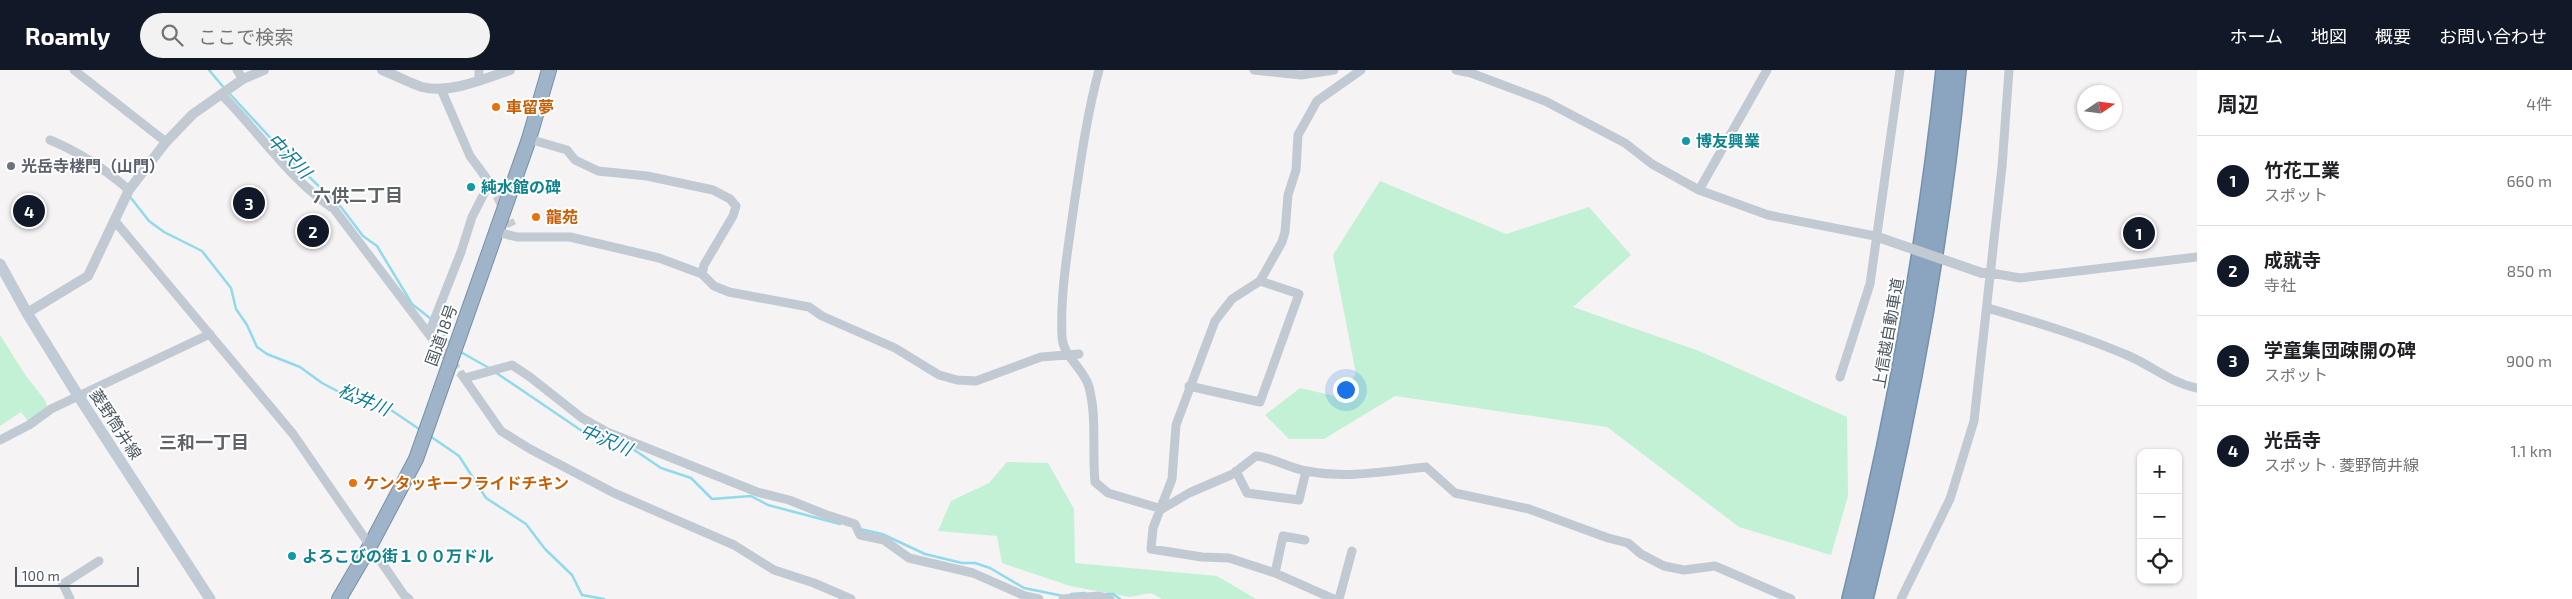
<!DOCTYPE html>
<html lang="ja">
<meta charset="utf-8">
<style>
body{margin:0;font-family:"Exo 2","Noto Sans JP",sans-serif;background:#f2f2f2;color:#202124}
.controls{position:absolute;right:15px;bottom:15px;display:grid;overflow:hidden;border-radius:10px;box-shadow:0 1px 4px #0004}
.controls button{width:45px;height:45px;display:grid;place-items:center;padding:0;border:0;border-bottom:1px solid #e0e0e0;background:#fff;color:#202124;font:25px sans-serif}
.compass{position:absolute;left:2077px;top:15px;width:45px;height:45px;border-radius:50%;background:#fff;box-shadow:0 1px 4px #0004;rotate:77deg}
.scale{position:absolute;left:15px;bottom:12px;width:124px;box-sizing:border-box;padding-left:5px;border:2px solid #4a5661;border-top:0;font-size:14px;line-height:18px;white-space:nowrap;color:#4a5661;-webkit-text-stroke:4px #fff;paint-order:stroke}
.you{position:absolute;left:1345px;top:319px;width:18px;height:18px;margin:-12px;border:4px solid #fff;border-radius:50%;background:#1a73e8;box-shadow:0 0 0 8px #1a73e833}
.badge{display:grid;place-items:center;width:32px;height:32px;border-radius:50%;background:#111827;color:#fff;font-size:16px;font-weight:700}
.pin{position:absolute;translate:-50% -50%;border:2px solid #fff;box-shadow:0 1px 5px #0006}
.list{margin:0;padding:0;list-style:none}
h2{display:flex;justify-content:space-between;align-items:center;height:65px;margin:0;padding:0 20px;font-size:21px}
h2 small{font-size:16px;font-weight:400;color:#757577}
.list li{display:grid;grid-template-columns:32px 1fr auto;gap:15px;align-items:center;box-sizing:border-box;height:90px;padding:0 20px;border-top:1px solid #e0e0e0}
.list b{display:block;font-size:19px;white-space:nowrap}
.list p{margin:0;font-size:16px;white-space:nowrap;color:#757577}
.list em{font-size:16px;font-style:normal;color:#757577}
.icon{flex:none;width:28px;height:28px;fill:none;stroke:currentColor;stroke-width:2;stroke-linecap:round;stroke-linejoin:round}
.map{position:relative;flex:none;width:2197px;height:529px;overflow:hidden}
header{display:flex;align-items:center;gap:30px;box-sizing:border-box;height:70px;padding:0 25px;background:#111827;color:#fff}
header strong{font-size:24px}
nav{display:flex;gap:28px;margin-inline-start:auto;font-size:18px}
.search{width:350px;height:45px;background:#f2f2f2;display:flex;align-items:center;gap:12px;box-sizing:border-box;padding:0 18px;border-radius:28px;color:#757577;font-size:19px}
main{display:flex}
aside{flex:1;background:#fff}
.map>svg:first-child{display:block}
</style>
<header>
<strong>Roamly</strong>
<div class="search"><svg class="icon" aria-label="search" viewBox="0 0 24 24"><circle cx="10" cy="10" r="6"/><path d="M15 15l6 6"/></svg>ここで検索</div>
<nav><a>ホーム</a><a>地図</a><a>概要</a><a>お問い合わせ</a></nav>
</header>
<main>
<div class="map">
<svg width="2197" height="529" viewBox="0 0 2197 529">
<rect width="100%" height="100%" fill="#f5f3f3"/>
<path fill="#c3f1d5" d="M 1380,111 L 1506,164 L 1589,137 L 1631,185 L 1573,237 L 1699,281 L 1847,347 L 1848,426 L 1831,485 L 1739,457 L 1607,357 L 1395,326 L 1324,369 L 1289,369 L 1265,345 L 1300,318 L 1339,327 L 1356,304 L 1333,185 Z
M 0,265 L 26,306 L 45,330 L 47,337 L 28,351 L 21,342 L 0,356 Z
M 1007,392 L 1048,393 L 1074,439 L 1075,493 L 1217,506 L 1256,529 L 1162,529 L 1151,523 L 1130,527 L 1070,516 L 1002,493 L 997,466 L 938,461 L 951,431 L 989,413 Z"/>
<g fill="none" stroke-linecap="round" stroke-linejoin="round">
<path stroke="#90daee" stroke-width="2.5" d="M 209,0 L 225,19
M 229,23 L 288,87 L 341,137 L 363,166 L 377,176 L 412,234 L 431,249
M 131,128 L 149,151 L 164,162 L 202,181 L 231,218 L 236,239 L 247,255 L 257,277 L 267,284 L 300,297 L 322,313 L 339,322 L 391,340 L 422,361
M 435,253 L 451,274
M 459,281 L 489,298
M 495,302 L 585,363 L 630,377 L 661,398 L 691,408 L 712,429 L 751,426 L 768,435 L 840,454
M 430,366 L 459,386 L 486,428 L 526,454 L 545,479 L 572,505 L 582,525 L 604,529
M 860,459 L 882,464 L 925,484 L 962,493 L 975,493 L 990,498 L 1024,518 L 1063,526
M 1071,524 L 1085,523
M 1106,524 L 1113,524 L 1120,529"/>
<path stroke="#caccce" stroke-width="9" stroke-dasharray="9 4.5" stroke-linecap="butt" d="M 491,114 L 512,156
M 434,271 L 461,304"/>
<defs>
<path id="trunk" d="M 339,529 L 370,476 L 416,389 L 529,69 L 549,0"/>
<path id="motorway" d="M 1850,529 C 1893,355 1925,178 1944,0
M 1865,529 C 1908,355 1941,178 1958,0"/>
</defs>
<use href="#trunk" stroke="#7690ad" stroke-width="16"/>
<use href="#motorway" stroke="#7690ad" stroke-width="18"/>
<path stroke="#c1cad2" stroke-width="9" d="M 74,0 L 166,72
M 237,0 L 243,9
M 479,0 L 479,10
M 1099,0 C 1087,44 1081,89 1074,135 C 1068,179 1060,223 1062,267 C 1063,287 1084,298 1089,317 C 1097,347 1092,380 1095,412 L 1108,423 L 1162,439 L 1189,423 L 1233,404 L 1256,386 C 1274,388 1289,398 1307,401 C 1347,409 1387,401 1426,397 L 1455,423 L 1529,439 L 1608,468 L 1628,473 L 1641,484 L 1664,496 L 1684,500 L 1715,496 L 1791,529
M 1254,0 L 1301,5 L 1334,0
M 1456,0 L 1471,3 L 1545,31 L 1625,73 L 1652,94 L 1699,120 L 1768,145 L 1875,166
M 441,19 L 470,86 L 495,120
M 222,25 C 259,62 289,109 334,139 L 434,271
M 529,69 L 567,80 L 575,90 L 598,101 L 647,106 L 713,120 L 730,129 L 736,136 L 733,146 L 704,195 L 702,204 L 714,216 L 729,222 L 809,237 L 822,246 L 895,278 L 939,305 L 957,310 L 976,311 L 1041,287 L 1079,284
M 50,70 C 79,82 105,99 129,120
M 1699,120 L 1767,0
M 114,150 L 293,364 L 404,525 L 409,529
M 497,162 L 517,167 L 570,167 L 659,188 L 702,204
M 1991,203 L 2020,208 L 2197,187
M 1988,238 C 2035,252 2083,266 2129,286 C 2152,296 2171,313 2197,318
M 429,263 L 461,182 L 472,147 L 490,112
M 462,305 L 501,361 L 530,379 L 614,423 L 734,475 L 774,500 L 814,513 L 851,529
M 1840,307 L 1870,214 L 1900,0
M 465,308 L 512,295 L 530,307 L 582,348 L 607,362 L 757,422 L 789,430 L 824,444 L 855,454 L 860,465 L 884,470 L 909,488 L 973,503 L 1025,526 L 1039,529
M 1189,316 L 1260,332 L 1299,224 L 1260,211
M 0,370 L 29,355 L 51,339 L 210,264
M 1236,401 L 1247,423 L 1299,430 L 1306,401
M 1275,503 L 1283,466 L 1305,470
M 70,529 L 63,514 L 99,491
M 1063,529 L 1099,526 L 1110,529
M 1334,529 L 1275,503 L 1229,488 L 1202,487 L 1151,479 L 1153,458 L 1172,409 L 1176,355 L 1215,251 L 1232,229 L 1260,211 L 1282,172 L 1285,162 L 1288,125 L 1296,100 L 1298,65 L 1317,31 L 1361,0
M 1339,529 L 1352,481
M 1901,529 L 1950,429 L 1974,351 L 2002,97 L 2009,0"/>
<path stroke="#c1cad2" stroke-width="10" d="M 382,0 C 395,5 409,13 422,17 C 450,24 484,9 510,0
M 1982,203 L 1991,203
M 27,243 L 88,206 L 129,120 L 166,72 L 193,44 L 243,9 L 264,0"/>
<path stroke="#c1cbd6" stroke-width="11" d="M 0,194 L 27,243 L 79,327 L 210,529"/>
<use href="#trunk" stroke="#9fb4c9" stroke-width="14"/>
<use href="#motorway" stroke="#8ba5c1" stroke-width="15"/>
<path stroke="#c1cad2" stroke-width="10" d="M 1875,166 L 1982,203"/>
</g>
<g fill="#e8710a" stroke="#fff" stroke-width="2">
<circle cx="496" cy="37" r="5"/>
<circle cx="536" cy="147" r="5"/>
<circle cx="353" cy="413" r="5"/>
</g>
<g fill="#0f9aa8" stroke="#fff" stroke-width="2">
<circle cx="1686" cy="71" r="5"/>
<circle cx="471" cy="117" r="5"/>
<circle cx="292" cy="486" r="5"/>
</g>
<circle fill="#6b7280" stroke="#fff" stroke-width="2" cx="11" cy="96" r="5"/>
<g text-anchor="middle" stroke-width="4" stroke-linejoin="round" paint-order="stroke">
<g font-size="16" font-weight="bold" fill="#c56008" stroke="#fff" text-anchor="start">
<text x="506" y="43">車留夢</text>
<text x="546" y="153">龍苑</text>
<text x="363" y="419">ケンタッキーフライドチキン</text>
</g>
<g font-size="16" font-weight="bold" fill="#0d838f" stroke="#fff" text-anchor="start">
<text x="1696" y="77">博友興業</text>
<text x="481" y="123">純水館の碑</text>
<text x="302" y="492">よろこびの街１００万ドル</text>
</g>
<g font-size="16" font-weight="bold" fill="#5b616d" stroke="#fff" text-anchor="start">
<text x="21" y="102">光岳寺楼門（山門）</text>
</g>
<g font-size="16" fill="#4a5661" stroke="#fff">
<text transform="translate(1888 263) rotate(-80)" y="6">上信越自動車道</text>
<text transform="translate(441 265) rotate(-70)" y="6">国道18号</text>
<text transform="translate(116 354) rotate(57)" y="6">菱野筒井線</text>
</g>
<g font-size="18" font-style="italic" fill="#0c7c9b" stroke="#fff">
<text transform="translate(289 86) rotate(46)" y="6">中沢川</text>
<text transform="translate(364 330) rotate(23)" y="6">松井川</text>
<text transform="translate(606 370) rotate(23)" y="6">中沢川</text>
</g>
<g font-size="18" font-weight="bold" fill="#5f6368" stroke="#fff">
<text x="358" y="132">六供二丁目</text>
<text x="204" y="379">三和一丁目</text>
</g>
</g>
</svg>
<div class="controls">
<button>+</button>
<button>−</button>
<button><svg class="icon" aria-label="locate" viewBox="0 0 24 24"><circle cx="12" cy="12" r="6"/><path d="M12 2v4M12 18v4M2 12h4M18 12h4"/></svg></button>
</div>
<svg class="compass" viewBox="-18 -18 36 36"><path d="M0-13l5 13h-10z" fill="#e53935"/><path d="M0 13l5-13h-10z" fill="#757577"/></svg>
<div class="scale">100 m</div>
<div class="you"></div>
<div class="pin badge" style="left:2139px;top:163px">1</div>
<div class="pin badge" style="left:313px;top:161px">2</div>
<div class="pin badge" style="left:249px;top:133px">3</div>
<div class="pin badge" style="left:29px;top:141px">4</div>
</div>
<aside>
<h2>周辺<small>4件</small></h2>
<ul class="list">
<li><span class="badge">1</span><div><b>竹花工業</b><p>スポット</p></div><em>660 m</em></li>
<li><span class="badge">2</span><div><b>成就寺</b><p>寺社</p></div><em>850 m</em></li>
<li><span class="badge">3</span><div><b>学童集団疎開の碑</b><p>スポット</p></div><em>900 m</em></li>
<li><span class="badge">4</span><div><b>光岳寺</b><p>スポット · 菱野筒井線</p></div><em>1.1 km</em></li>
</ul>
</aside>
</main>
